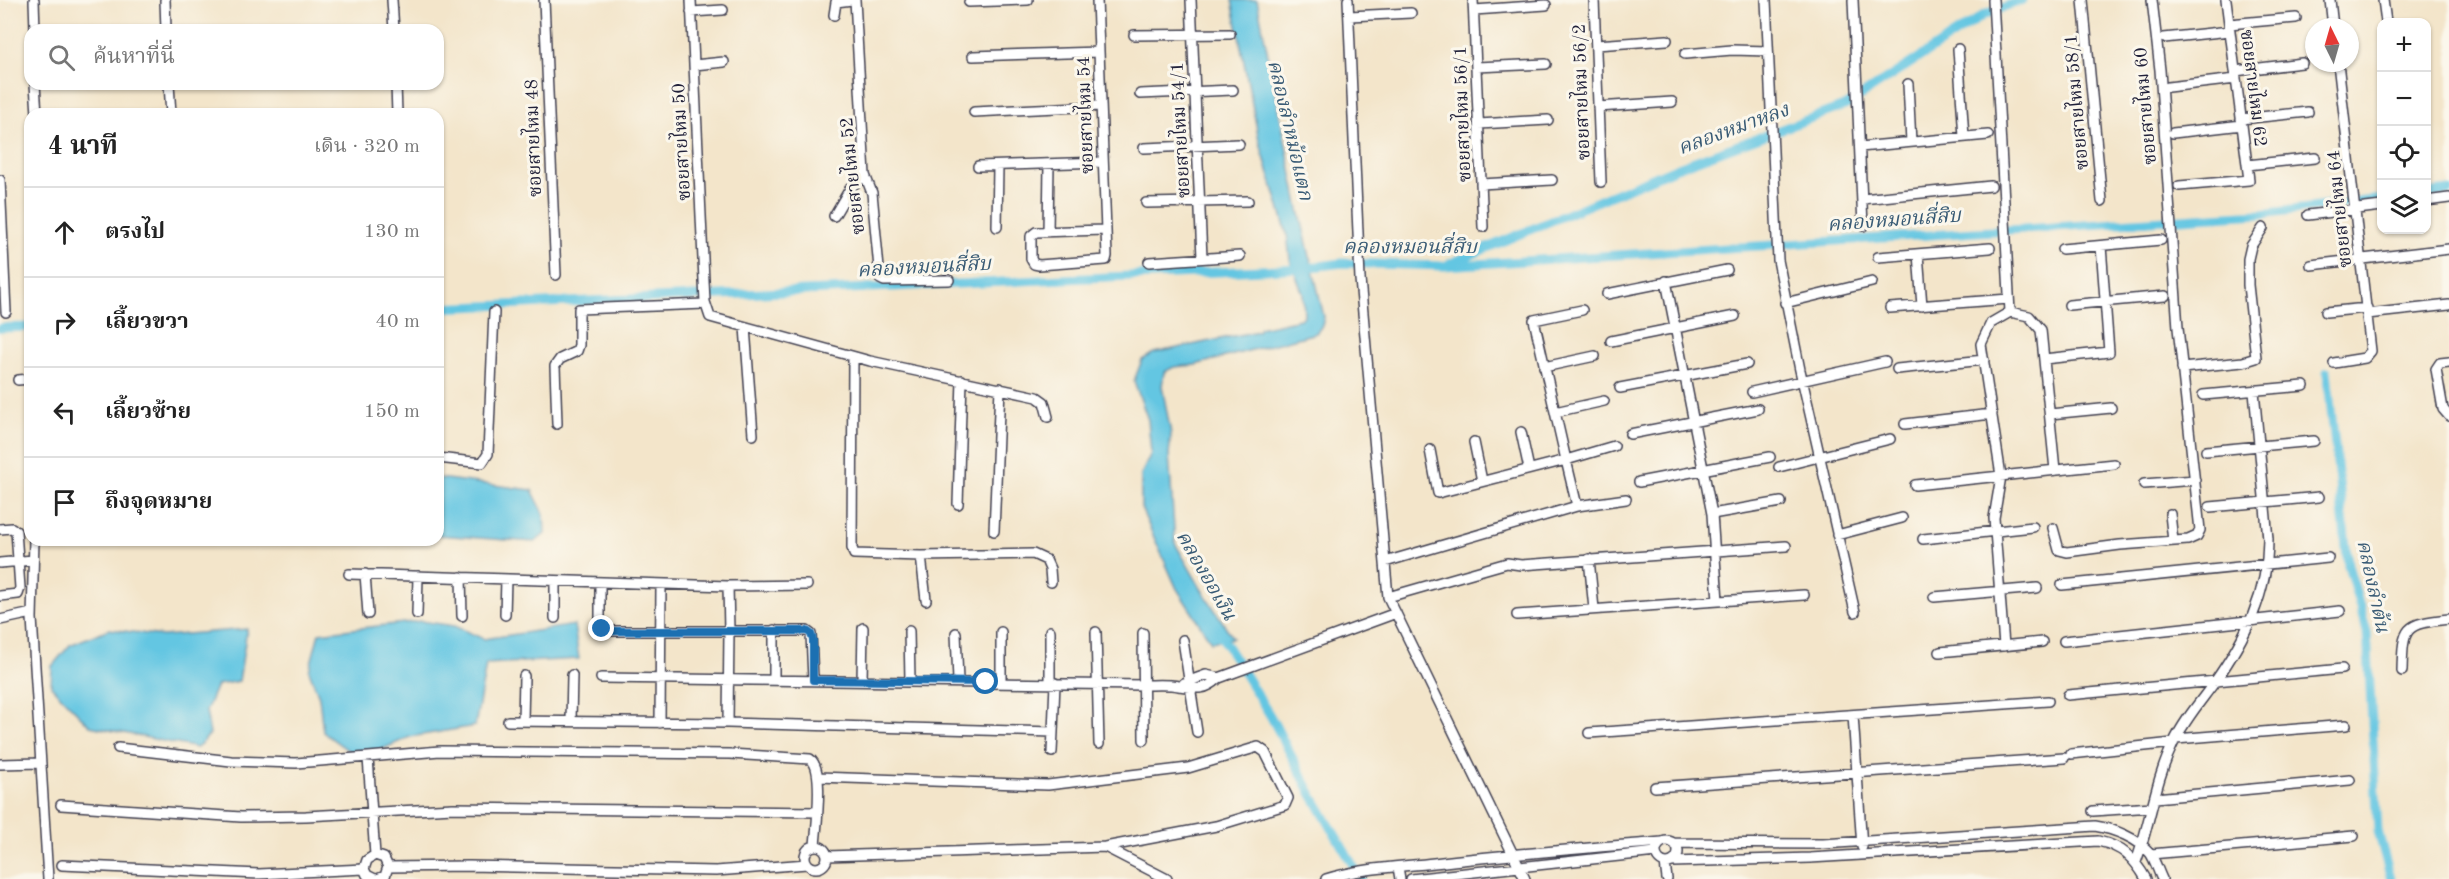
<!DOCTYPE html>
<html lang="th">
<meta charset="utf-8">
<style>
body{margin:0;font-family:"Old Standard TT","Noto Serif Thai",serif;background:#f2f2f2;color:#222}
.controls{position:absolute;right:18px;top:18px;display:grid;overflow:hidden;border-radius:12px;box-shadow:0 2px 4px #0004}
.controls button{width:54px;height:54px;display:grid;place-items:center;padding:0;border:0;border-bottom:2px solid #e0e0e0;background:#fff;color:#222;font:30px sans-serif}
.compass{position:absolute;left:2305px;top:18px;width:54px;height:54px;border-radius:50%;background:#fff;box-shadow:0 2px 4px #0004;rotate:355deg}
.stop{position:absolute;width:18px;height:18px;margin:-14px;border:4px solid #1f6fb2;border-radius:50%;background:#fff}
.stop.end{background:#1f6fb2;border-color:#fff;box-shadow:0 2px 6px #0008}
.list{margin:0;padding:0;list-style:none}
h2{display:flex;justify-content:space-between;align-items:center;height:78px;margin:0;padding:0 24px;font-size:26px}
h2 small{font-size:20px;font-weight:400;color:#767676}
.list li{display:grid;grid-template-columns:39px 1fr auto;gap:18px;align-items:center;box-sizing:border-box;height:90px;padding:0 24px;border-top:2px solid #e0e0e0}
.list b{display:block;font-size:22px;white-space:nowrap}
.list em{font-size:20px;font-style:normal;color:#767676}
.icon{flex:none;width:33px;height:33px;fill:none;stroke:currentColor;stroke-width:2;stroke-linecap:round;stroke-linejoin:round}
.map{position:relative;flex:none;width:2449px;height:879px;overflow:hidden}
.search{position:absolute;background:#fff;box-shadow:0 2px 4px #0004;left:24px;top:24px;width:420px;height:66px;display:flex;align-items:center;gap:15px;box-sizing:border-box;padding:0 21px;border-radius:18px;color:#767676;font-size:22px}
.panel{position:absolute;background:#fff;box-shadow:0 2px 4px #0004;left:24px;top:108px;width:420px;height:438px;border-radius:18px}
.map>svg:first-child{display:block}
</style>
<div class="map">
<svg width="2449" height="879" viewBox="0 0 2449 879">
<rect width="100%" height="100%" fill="#fbf7ec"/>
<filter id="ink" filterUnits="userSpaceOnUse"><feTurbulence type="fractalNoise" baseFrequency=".0167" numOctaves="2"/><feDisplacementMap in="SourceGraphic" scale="12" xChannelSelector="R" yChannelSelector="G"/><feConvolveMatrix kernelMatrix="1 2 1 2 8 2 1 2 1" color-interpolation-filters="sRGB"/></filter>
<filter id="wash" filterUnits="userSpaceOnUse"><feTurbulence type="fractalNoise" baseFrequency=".008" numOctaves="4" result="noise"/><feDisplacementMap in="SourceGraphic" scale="24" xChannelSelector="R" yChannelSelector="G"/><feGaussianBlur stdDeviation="1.35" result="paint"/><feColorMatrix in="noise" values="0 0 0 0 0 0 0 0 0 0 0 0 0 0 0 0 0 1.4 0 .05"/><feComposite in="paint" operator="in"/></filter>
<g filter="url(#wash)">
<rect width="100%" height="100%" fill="#f3e5ca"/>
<path fill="#64c6e2" stroke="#43748e" stroke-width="1.5" d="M 1232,0 L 1257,0 L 1298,205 L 1324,317 L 1322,326 L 1316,333 L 1195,365 L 1174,367 L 1164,372 L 1162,386 L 1171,434 L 1169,455 L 1175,543 L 1202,590 L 1233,638 L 1211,642 L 1177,589 L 1141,508 L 1141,475 L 1151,453 L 1148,420 L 1134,381 L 1142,360 L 1154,353 L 1258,331 L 1260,328 L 1300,319 L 1304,316 L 1303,294 L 1290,260 L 1287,234 L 1259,140 Z
M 438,478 L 532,490 L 544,514 L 545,534 L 535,542 L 438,535 Z
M 421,621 L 454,626 L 484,639 L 574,625 L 579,659 L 486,664 L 475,726 L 410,737 L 378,751 L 349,751 L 323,732 L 319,697 L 309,671 L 319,633 Z
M 109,629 L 163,636 L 247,629 L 239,681 L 217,685 L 206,711 L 210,734 L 197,748 L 90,726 L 51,686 L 52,666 L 70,645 Z"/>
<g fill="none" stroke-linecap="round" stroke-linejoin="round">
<path stroke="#64c6e2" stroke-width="9" d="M 2426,194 L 2449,191
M 1449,264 L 1681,166 L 1847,105 L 1984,15 L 2022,0
M 438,308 L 1304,268 L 1342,263 L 1444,266 L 2260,214 L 2382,199
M 0,328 L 30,327
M 2327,372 L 2348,565 L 2367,632 L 2378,831 L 2391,879
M 1218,631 L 1271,717 L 1311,793 L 1361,879"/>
</g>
</g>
<g filter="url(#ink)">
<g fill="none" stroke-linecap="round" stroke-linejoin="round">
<defs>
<path id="minor" d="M 34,0 L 35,30
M 165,0 L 166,30
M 392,0 L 394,30
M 544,0 L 556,275
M 691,0 L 705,302 L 710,317 L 870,361 L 1037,397 L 1044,402 L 1048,417
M 855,0 L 865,175 L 872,193 L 880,279 L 884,281 L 949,280
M 1097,0 L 1107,256 L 1106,260 L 1039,265 L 1034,264 L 1031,259 L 1031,236 L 1036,232 L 1105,230
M 1191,0 L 1202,258
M 1348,0 L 1360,279 L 1388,597 L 1525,879
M 1473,0 L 1483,227
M 1594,0 L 1601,182
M 1766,0 L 1778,260 L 1800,370 L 1855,612
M 1853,0 L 1863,226
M 1993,0 L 2010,312
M 2083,0 L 2102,201
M 2330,0 L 2333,27
M 2383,0 L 2386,22
M 969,2 L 1028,0
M 1474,10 L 1546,5
M 691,12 L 723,10
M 834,15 L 836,2 L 852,0
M 1349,16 L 1411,13
M 2229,24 L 2296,18
M 1134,35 L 1230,34
M 2164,38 L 2230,31
M 1596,45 L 1667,40
M 1958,49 L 1964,137
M 1685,54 L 1732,50 L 1768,51
M 973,56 L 1099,52
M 694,65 L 724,62
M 1476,67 L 1546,64
M 2235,71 L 2302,63
M 35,84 L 37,114
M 169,84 L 171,114
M 396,84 L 397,114
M 1908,84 L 1911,142
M 2168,87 L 2236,79
M 1140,94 L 1233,90
M 1598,107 L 1672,102
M 974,112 L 1101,106
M 2241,119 L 2308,112
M 1479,124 L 1548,120
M 2173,133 L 2242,125
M 1860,147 L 1988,135
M 1144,148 L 1239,144
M 2247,165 L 2315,158
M 978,166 L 1103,162
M 0,180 L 6,312
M 1481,184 L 1552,180
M 2179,186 L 2249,180 L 2226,0
M 1862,199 L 1991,186
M 2426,201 L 2449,198
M 1146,203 L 1248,201
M 2308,215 L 2382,206
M 834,216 L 851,187 L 865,175
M 997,227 L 998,166
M 1048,232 L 1049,164
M 2062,249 L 2161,240
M 1918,254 L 1922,306
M 1878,257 L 1990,248
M 1149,262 L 1240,256
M 2311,265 L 2449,249
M 1666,281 L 1712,514 L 1718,601
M 1607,294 L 1727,270
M 1785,303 L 1872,282
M 2069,305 L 2165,296
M 1890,308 L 2009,299
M 1582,310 L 1534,320 L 1566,460 L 1614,446
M 2326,312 L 2367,308
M 2367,314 L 2449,305
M 745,327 L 753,435
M 1611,341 L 1735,316
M 853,357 L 852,548 L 854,554 L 921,556 L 1033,554 L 1046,560 L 1050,569 L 1051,582
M 2044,359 L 2109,352 L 2101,246
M 2449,362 L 2440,363 L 2436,369 L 2443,409 L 2449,416
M 2334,363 L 2365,358 L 2371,351 L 2338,63
M 1544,367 L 1595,356
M 2182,368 L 2243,362 L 2256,358 L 2248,285 L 2248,259 L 2251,246 L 2263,228
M 1897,369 L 1984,360
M 18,380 L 30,379
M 1620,388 L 1747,364
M 1752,392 L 1885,362
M 2203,395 L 2304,386
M 1555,412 L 1604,401
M 2050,414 L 2111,408
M 557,424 L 555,366 L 560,359 L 577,351 L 579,345 L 579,309 L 705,304
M 1905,424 L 1992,414
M 1521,432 L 1529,469
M 1630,434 L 1758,409
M 1474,442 L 1482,481
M 1430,450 L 1438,493 L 1566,460 L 1577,506
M 2206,451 L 2314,441
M 438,458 L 482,463 L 488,454 L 494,312
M 1779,467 L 1890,439
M 1639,482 L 1770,457
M 2144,484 L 2195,480
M 1915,485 L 2114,464
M 958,504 L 962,380
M 2210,507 L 2319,497
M 1712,514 L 1781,502
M 2170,514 L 2173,541
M 2053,528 L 2059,550 L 2067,552 L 2120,545 L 2188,540 L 2197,536 L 2200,530 L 2178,328 L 2160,70 L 2152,0
M 0,529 L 12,528 L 16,531 L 20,588 L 18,594 L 0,596
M 994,531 L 1000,388
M 1837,535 L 1902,518
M 1923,539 L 2033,527
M 34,540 L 32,618 L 48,879
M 921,556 L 926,600
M 1589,559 L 1594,609
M 1385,562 L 1577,506 L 1626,499
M 0,563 L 33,560
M 349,574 L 728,586 L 807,585
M 365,574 L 368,614
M 461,577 L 462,616
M 555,581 L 555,618
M 600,582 L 600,624 L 602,629 L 607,631 L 729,631 L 728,586
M 2062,585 L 2328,558
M 1388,597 L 1507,563 L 1521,565 L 1786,546
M 1934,597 L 2037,588
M 417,614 L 418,576
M 505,615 L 506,579
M 1517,615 L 1804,595
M 0,620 L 32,613
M 774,630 L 774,679
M 909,631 L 910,681
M 1050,631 L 1050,683
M 1096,632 L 1099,744
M 956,633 L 958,681
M 1143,633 L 1144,740
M 1183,640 L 1197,732
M 2064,641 L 2340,611
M 2004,646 L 1994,518 L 2001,476 L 1981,344 L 1991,323 L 2010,312 L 2029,316 L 2041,330 L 2055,470
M 1940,652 L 2042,642
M 2402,671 C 2403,626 2404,624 2449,619
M 601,678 L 1144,685 C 1155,685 1168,684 1179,686 C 1197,689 1205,691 1219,678 L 1396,613
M 813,679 L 811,634 L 807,631 L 729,631 L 728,723 L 1053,732 L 1055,683
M 862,680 L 863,628
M 1001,682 L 1001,632
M 1184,683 L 1206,675 L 1219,678
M 2068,695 L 2342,669
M 1853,715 L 1862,847
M 508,721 L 728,723
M 523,721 L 524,676
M 571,721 L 572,675
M 660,723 L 661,584
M 1589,733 L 2048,701
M 2176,739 L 2346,725
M 118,748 L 231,761 L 296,763 L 440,751 L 730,754 L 810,759 C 825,768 816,828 815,846
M 1052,752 L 1053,732
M 2071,754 L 2173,743
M 368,758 L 375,855
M 0,764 L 41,763
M 818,777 L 1048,785 L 1188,768 L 1258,747 L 1265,752 L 1288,798 L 1285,805 L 1216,826 L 1105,847
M 1655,787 L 2064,758
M 2155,798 L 2350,780
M 61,805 L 241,817 L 306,816 L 453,808 L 817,812
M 2093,811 L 2152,807
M1656 852a11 11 0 1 1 22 0a11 11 0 1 1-22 0Z
M 1673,843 L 1823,844 L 2095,826 C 2114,829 2137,838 2150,853 C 2155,860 2158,871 2162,879
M805 857a11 11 0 1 1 22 0a11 11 0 1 1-22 0Z
M 2151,854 L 2354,836
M 827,856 L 1105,847 L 1167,879
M 1672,862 L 1810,858 L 2098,841 C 2122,846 2134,858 2146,879
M 2136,862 C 2150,824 2155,781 2173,744 C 2183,722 2200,702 2214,683 C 2245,639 2268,594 2268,539 L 2254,391
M 1665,863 L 1667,879
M 62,865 L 259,874 L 364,869
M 388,867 L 469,866 L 716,871 L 807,864
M 1398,867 L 1400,879
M 375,879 L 367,875 L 364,869 L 367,860 L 375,855 L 384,858 L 388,867 L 385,876 L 377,879
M 1326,879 C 1360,868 1399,867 1434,863 C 1510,854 1586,848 1662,842
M 1411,879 L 1656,852"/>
</defs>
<use href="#minor" stroke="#413f50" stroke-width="12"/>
<use href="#minor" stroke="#fff" stroke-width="9"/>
</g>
</g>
<g fill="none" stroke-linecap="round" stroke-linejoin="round" filter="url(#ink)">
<path stroke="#1f6fb2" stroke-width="8" d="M 602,629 L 607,631 L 807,631 L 811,634 L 813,640 L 813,680 L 986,682"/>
</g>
<g text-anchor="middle" stroke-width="6" stroke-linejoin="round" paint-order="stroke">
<g font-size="18" fill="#22223b" stroke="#fbf7ec">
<text transform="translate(2254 88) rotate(83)" y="6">ซอยสายไหม 62</text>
<text transform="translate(1581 92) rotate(-92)" y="6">ซอยสายไหม 56/2</text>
<text transform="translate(2076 102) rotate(-95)" y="6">ซอยสายไหม 58/1</text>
<text transform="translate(2145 106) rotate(-95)" y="6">ซอยสายไหม 60</text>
<text transform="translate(1462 114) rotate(-92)" y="6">ซอยสายไหม 56/1</text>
<text transform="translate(1085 115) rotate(-92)" y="6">ซอยสายไหม 54</text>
<text transform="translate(1180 130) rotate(-93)" y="6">ซอยสายไหม 54/1</text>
<text transform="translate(533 138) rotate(-92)" y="6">ซอยสายไหม 48</text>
<text transform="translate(681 142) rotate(-93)" y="6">ซอยสายไหม 50</text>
<text transform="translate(852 176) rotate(-96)" y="6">ซอยสายไหม 52</text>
<text transform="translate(2339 209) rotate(-96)" y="6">ซอยสายไหม 64</text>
</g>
<g font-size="20" font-style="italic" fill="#395b75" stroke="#fbf7ec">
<text transform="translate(1733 128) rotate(-20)" y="7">คลองหมาหลง</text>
<text transform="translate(1291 130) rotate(77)" y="7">คลองลำหม้อแตก</text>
<text transform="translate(1894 219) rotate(-4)" y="7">คลองหมอนสี่สิบ</text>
<text x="1410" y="253">คลองหมอนสี่สิบ</text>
<text transform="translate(924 266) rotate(-3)" y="7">คลองหมอนสี่สิบ</text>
<text transform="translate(1207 575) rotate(60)" y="7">คลองออเงิน</text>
<text transform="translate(2374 586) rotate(78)" y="7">คลองลำต้น</text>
</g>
</g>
</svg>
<div class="controls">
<button>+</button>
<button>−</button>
<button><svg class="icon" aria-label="locate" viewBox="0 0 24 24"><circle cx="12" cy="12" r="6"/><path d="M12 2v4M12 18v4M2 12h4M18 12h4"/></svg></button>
<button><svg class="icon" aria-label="layers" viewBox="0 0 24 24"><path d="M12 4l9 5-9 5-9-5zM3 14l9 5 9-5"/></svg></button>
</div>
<svg class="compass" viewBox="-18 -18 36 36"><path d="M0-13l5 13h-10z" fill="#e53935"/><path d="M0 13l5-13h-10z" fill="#767676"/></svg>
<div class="stop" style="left:986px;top:682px"></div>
<div class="stop end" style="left:602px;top:629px"></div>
<div class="search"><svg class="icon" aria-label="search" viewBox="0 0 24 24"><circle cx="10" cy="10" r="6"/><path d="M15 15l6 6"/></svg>ค้นหาที่นี่</div>
<section class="panel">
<h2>4 นาที<small>เดิน · 320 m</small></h2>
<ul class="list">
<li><svg class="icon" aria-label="ahead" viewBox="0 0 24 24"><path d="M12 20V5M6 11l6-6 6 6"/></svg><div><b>ตรงไป</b></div><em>130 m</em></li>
<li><svg class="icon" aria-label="right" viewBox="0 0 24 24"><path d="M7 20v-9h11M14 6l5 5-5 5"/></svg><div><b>เลี้ยวขวา</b></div><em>40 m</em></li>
<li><svg class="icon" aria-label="left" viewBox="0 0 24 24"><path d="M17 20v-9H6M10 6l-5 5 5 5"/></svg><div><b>เลี้ยวซ้าย</b></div><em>150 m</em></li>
<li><svg class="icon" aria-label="arrive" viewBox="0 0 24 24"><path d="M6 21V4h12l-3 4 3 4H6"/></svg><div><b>ถึงจุดหมาย</b></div></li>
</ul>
</section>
</div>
